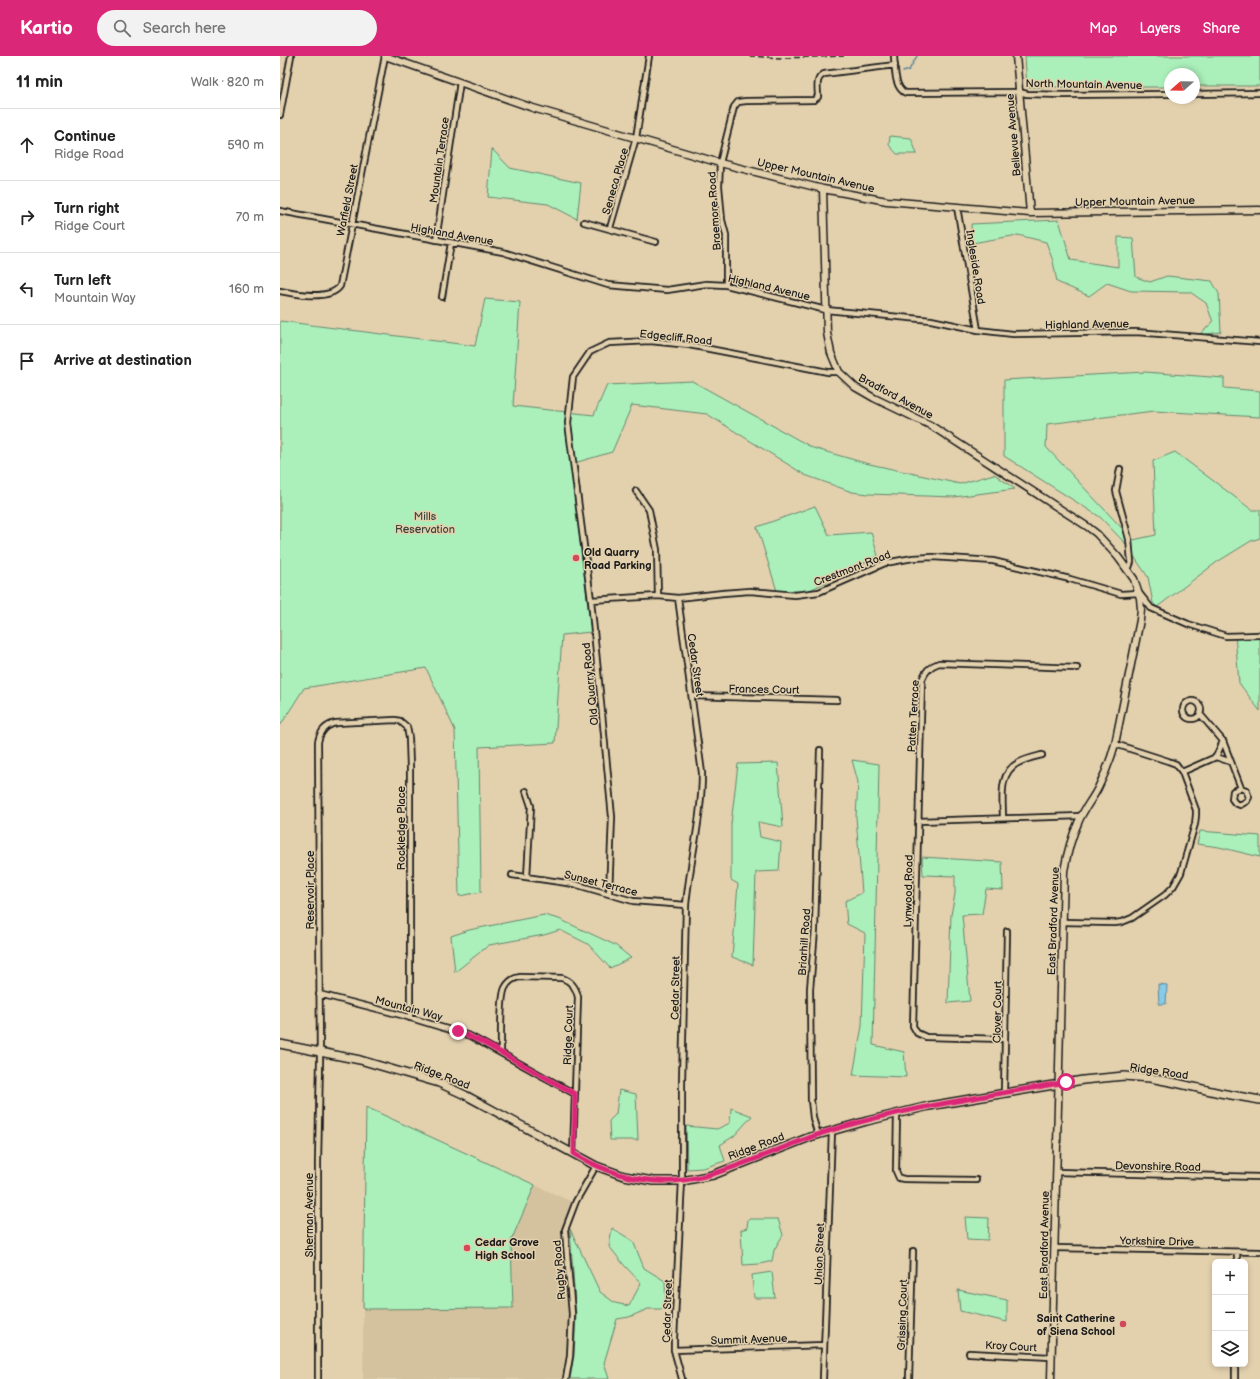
<!DOCTYPE html>
<meta charset="utf-8">
<style>
body{margin:0;font-family:"Balsamiq Sans",sans-serif;background:#f2f2f2;color:#222}
.controls{position:absolute;right:12px;bottom:12px;display:grid;overflow:hidden;border-radius:6px;box-shadow:0 2px 6px #0003}
.controls button{width:36px;height:36px;display:grid;place-items:center;padding:0;border:0;border-bottom:1px solid #e0e0e0;background:#fff;color:#222;font:20px sans-serif}
.compass{position:absolute;left:884px;top:12px;width:36px;height:36px;border-radius:50%;background:#fff;box-shadow:0 2px 6px #0003;rotate:250deg}
.stop{position:absolute;width:12px;height:12px;margin:-9px;border:3px solid #db2777;border-radius:50%;background:#fff}
.stop.end{background:#db2777;border-color:#fff;box-shadow:0 1px 4px #0008}
.list{margin:0;padding:0;list-style:none}
h2{display:flex;justify-content:space-between;align-items:center;height:52px;margin:0;padding:0 16px;font-size:17px}
h2 small{font-size:13px;font-weight:400;color:#767676}
.list li{display:grid;grid-template-columns:26px 1fr auto;gap:12px;align-items:center;box-sizing:border-box;height:72px;padding:0 16px;border-top:1px solid #e0e0e0}
.list b{display:block;font-size:15px;white-space:nowrap}
.list p{margin:0;font-size:13px;white-space:nowrap;color:#767676}
.list em{font-size:13px;font-style:normal;color:#767676}
.icon{flex:none;width:22px;height:22px;fill:none;stroke:currentColor;stroke-width:2;stroke-linecap:round;stroke-linejoin:round}
.map{position:relative;flex:none;width:980px;height:1323px;overflow:hidden}
header{display:flex;align-items:center;gap:24px;box-sizing:border-box;height:56px;padding:0 20px;background:#db2777;color:#fff}
header strong{font-size:19px}
nav{display:flex;gap:22px;margin-inline-start:auto;font-size:14px}
.search{width:280px;height:36px;background:#f2f2f2;display:flex;align-items:center;gap:10px;box-sizing:border-box;padding:0 14px;border-radius:22px;color:#767676;font-size:15px}
main{display:flex}
aside{flex:1;background:#fff}
.map>svg:first-child{display:block}
</style>
<header>
<strong>Kartio</strong>
<div class="search"><svg class="icon" aria-label="search" viewBox="0 0 24 24"><circle cx="10" cy="10" r="6"/><path d="M15 15l6 6"/></svg>Search here</div>
<nav><a>Map</a><a>Layers</a><a>Share</a></nav>
</header>
<main>
<aside>
<h2>11 min<small>Walk · 820 m</small></h2>
<ul class="list">
<li><svg class="icon" aria-label="ahead" viewBox="0 0 24 24"><path d="M12 20V5M6 11l6-6 6 6"/></svg><div><b>Continue</b><p>Ridge Road</p></div><em>590 m</em></li>
<li><svg class="icon" aria-label="right" viewBox="0 0 24 24"><path d="M7 20v-9h11M14 6l5 5-5 5"/></svg><div><b>Turn right</b><p>Ridge Court</p></div><em>70 m</em></li>
<li><svg class="icon" aria-label="left" viewBox="0 0 24 24"><path d="M17 20v-9H6M10 6l-5 5 5 5"/></svg><div><b>Turn left</b><p>Mountain Way</p></div><em>160 m</em></li>
<li><svg class="icon" aria-label="arrive" viewBox="0 0 24 24"><path d="M6 21V4h12l-3 4 3 4H6"/></svg><div><b>Arrive at destination</b></div></li>
</ul>
</aside>
<div class="map">
<svg width="980" height="1323" viewBox="0 0 980 1323">
<rect width="100%" height="100%" fill="#e3d1ae"/>
<filter id="ink" filterUnits="userSpaceOnUse"><feTurbulence type="fractalNoise" baseFrequency=".025" numOctaves="2"/><feDisplacementMap in="SourceGraphic" scale="8" xChannelSelector="R" yChannelSelector="G"/><feConvolveMatrix kernelMatrix="1 2 1 2 8 2 1 2 1" color-interpolation-filters="sRGB"/></filter>
<g filter="url(#ink)">
<path fill="#d4c29e" d="M 86,1051 L 290,1145 L 290,1173 L 296,1260 L 294,1299 L 290,1323 L 83,1323 L 83,1253 Z"/>
<path fill="#abf0bb" stroke="#64866c" d="M 745,0 L 980,0 L 980,30 L 914,30 L 914,18 L 890,18 L 890,31 L 747,31 Z
M 610,80 L 631,82 L 637,98 L 617,98 L 609,89 Z
M 212,93 L 230,112 L 301,127 L 297,163 L 268,148 L 208,141 Z
M 779,164 L 791,204 L 838,211 L 838,181 L 853,182 L 856,221 L 870,226 L 887,220 L 932,225 L 939,238 L 941,276 L 919,279 L 933,266 L 926,247 L 910,236 L 851,235 L 827,227 L 809,240 L 777,226 L 773,205 L 766,186 L 738,179 L 692,187 L 691,168 Z
M 205,243 L 240,246 L 233,350 L 314,359 L 327,329 L 412,325 L 533,392 L 585,407 L 680,428 L 714,418 L 735,433 L 674,441 L 589,438 L 572,436 L 525,419 L 427,358 L 352,349 L 332,396 L 291,408 L 311,576 L 282,579 L 275,687 L 199,691 L 201,836 L 179,840 L 175,674 L 146,612 L 24,632 L 0,670 L 0,265 L 195,290 Z
M 865,316 L 944,322 L 944,332 L 980,335 L 980,361 L 874,355 L 767,368 L 766,391 L 853,484 L 876,479 L 873,405 L 895,396 L 972,454 L 980,454 L 980,482 L 971,485 L 937,506 L 877,551 L 873,547 L 868,521 L 845,487 L 820,461 L 724,400 L 724,324 Z
M 535,450 L 549,479 L 591,476 L 598,500 L 528,535 L 497,535 L 477,471 Z
M 980,575 L 980,655 L 959,627 L 955,578 Z
M 572,704 L 599,708 L 593,989 L 624,996 L 626,1021 L 573,1019 L 582,970 L 585,877 L 567,868 L 565,845 L 582,837 L 576,761 L 578,726 Z
M 498,707 L 503,771 L 478,766 L 480,781 L 501,786 L 499,815 L 476,816 L 473,909 L 452,901 L 458,828 L 451,824 L 451,768 L 458,708 Z
M 920,775 L 980,780 L 980,801 L 939,791 L 917,788 Z
M 642,801 L 722,806 L 723,834 L 706,833 L 702,858 L 682,859 L 690,945 L 668,947 L 671,859 L 675,838 L 675,820 L 643,819 Z
M 264,859 L 279,863 L 335,889 L 351,902 L 330,912 L 308,888 L 280,874 L 264,879 L 209,889 L 175,916 L 171,880 L 189,874 Z
M 339,1034 L 356,1038 L 358,1084 L 330,1084 L 329,1065 L 336,1058 Z
M 86,1051 L 255,1129 L 231,1185 L 233,1252 L 83,1253 Z
M 451,1052 L 472,1060 L 454,1080 L 440,1089 L 445,1105 L 423,1112 L 407,1113 L 406,1070 L 437,1073 L 450,1067 Z
M 685,1161 L 709,1162 L 708,1184 L 687,1183 Z
M 468,1163 L 498,1163 L 503,1179 L 494,1194 L 492,1205 L 480,1208 L 463,1209 L 461,1174 L 467,1172 Z
M 332,1172 L 353,1185 L 364,1212 L 385,1225 L 386,1253 L 368,1253 L 349,1261 L 337,1263 L 324,1307 L 329,1323 L 290,1323 L 294,1299 L 296,1260 L 290,1173 L 320,1236 L 335,1247 L 349,1250 L 361,1227 L 344,1209 L 329,1190 Z
M 492,1216 L 495,1242 L 474,1242 L 472,1219 Z
M 678,1234 L 727,1244 L 727,1266 L 680,1255 Z"/>
<path fill="#87cbe8" stroke="#5c8596" d="M 878,928 L 887,929 L 886,948 L 879,948 Z"/>
<g fill="none" stroke-linecap="round" stroke-linejoin="round">
<path stroke="#5c8596" stroke-width="1.5" d="M 623,16 L 629,14 L 637,0"/>
<defs>
<path id="minor" d="M 614,0 C 615,11 614,33 626,37 L 739,36 L 747,38 L 783,39 L 890,38
M 914,38 L 980,37
M 0,59 L 11,0
M 677,151 L 698,274
M 0,155 L 223,196 L 328,229 L 387,234 L 426,228 L 446,229 L 546,254 L 651,264 L 698,274 L 733,278 L 856,276 L 980,286
M 304,166 L 376,186
M 330,172 L 356,82 L 369,0
M 156,184 L 180,26
M 446,229 L 446,179 L 442,164 L 439,130 L 440,107 L 454,51 L 458,46 L 466,45 L 534,44 L 538,41 C 538,31 535,23 544,18 L 615,9
M 0,235 C 15,238 50,245 60,230 L 105,0
M 162,241 L 171,187
M 840,413 L 836,435 L 849,483 L 851,506 L 848,514
M 356,435 L 369,454 L 377,494 L 378,540
M 398,542 L 422,717 C 422,762 410,805 406,849 L 402,1026 L 402,1125 L 394,1282 L 394,1294 L 402,1323
M 311,544 L 378,540 L 398,542 L 443,537 L 470,535 L 515,539 L 539,536 L 605,507 L 633,502 L 653,501 L 713,505 L 790,523 L 841,538 L 859,537 L 871,552 L 908,568 L 946,580 L 980,579
M 412,640 L 557,644
M903 654a9 9 0 1 1 18 0a9 9 0 1 1-18 0Z
M 920,658 L 943,685 L 961,732 L 953,735 L 952,743 L 955,747 L 960,749 L 967,745 L 969,741 L 966,734 L 961,732
M 936,701 L 943,685
M 902,716 L 936,701 L 951,706
M 246,735 L 251,750 L 247,821
M 723,762 C 723,744 718,717 738,707 C 745,703 754,701 762,699
M 638,765 L 801,760
M 232,819 L 294,828 L 353,845 L 406,849
M 329,838 L 332,761 L 311,544 L 288,367 L 293,321 L 310,296 L 329,287 L 370,285 L 409,289 L 548,316 L 559,316
M 782,866 L 835,867 L 842,866 L 852,862 L 885,839 L 893,831 L 901,817 L 915,768 L 916,759 L 916,754 L 902,716 L 896,708 L 888,705 L 835,688
M 39,938 L 121,959 L 190,980 L 295,1038
M 725,983 L 646,981 L 637,977 L 633,970 L 642,624 C 645,615 650,610 659,607 L 797,612
M 221,996 C 221,983 220,942 225,932 C 228,926 233,922 240,921 L 282,922 C 291,925 296,931 298,941 L 293,1098
M 724,1037 L 727,875
M 617,1058 L 616,1115 L 619,1122 L 624,1123 L 696,1124
M 538,1079 L 533,1062 L 531,1044 L 530,933 L 535,874 L 540,694
M 776,1116 L 980,1121
M 774,1192 L 980,1196
M 957,1206 L 957,1196
M 394,1294 L 544,1289
M 689,1297 L 771,1301
M 38,1323 L 38,1106 L 40,1005 L 38,686 C 40,676 46,669 56,667 L 115,664 L 120,665 L 127,671 L 129,682 L 130,711 L 130,962
M 286,1323 L 290,1300 L 292,1258 L 285,1174 L 296,1145 L 316,1110
M 543,1323 L 552,1075
M 629,1323 L 633,1195
M 955,1323 L 955,1308"/>
<path id="tertiary" d="M 105,0 L 253,52 L 440,107 L 543,133 L 607,145 L 750,157 L 980,154
M 736,0 L 750,157
M 543,133 L 547,277 L 551,297 L 559,316 L 575,331 L 594,342 L 650,369 L 808,471 L 817,478 L 838,501 L 854,523 L 860,542 L 861,553 L 860,564 L 835,688 C 831,703 825,718 818,732 C 812,744 803,754 798,767 C 791,782 787,798 784,815 L 771,1323"/>
<path id="secondary" d="M 0,988 L 80,1004 L 159,1027 L 185,1039 L 316,1110 L 344,1120 L 373,1125 L 402,1125 L 433,1119 L 530,1081 L 587,1065 L 649,1050 L 803,1024 L 844,1020 L 870,1022 L 896,1027 L 940,1037 L 980,1044"/>
</defs>
<use href="#minor" stroke="#1c1c1c" stroke-width="8"/>
<use href="#tertiary" stroke="#1c1c1c" stroke-width="9"/>
<use href="#secondary" stroke="#1c1c1c" stroke-width="10"/>
<use href="#minor" stroke="#e3d1ae" stroke-width="4.5"/>
<use href="#tertiary" stroke="#e3d1ae" stroke-width="6"/>
<use href="#secondary" stroke="#e3d1ae" stroke-width="7"/>
<path stroke="#1c1c1c" stroke-width="1.5" stroke-dasharray="6 3" stroke-linecap="butt" d="M 469,0 L 501,2 L 564,0"/>
</g>
</g>
<g fill="none" stroke-linecap="round" stroke-linejoin="round" filter="url(#ink)">
<path stroke="#db2777" stroke-width="5" d="M 178,975 L 202,986 L 295,1038 L 294,1098 C 325,1116 358,1127 394,1125 C 423,1123 449,1113 475,1103 C 501,1093 526,1082 552,1074 C 628,1051 708,1040 786,1026"/>
</g>
<g fill="#d1495b" stroke="#e3d1ae" stroke-width="1.5">
<circle cx="296" cy="502" r="4"/>
<circle cx="187" cy="1192" r="4"/>
<circle cx="843" cy="1268" r="4"/>
</g>
<g text-anchor="middle" stroke-width="3" stroke-linejoin="round" paint-order="stroke">
<g font-size="11" fill="#1c1c1c" stroke="#e3d1ae">
<text transform="translate(804 28) rotate(1)" y="4">North Mountain Avenue</text>
<text transform="translate(733 79) rotate(-95)" y="4">Bellevue Avenue</text>
<text transform="translate(159 104) rotate(-82)" y="4">Mountain Terrace</text>
<text transform="translate(536 119) rotate(13)" y="4">Upper Mountain Avenue</text>
<text transform="translate(335 125) rotate(-74)" y="4">Seneca Place</text>
<text transform="translate(67 144) rotate(-79)" y="4">Warfield Street</text>
<text transform="translate(855 145) rotate(-1)" y="4">Upper Mountain Avenue</text>
<text transform="translate(434 155) rotate(-94)" y="4">Braemore Road</text>
<text transform="translate(172 178) rotate(10)" y="4">Highland Avenue</text>
<text transform="translate(696 211) rotate(81)" y="4">Ingleside Road</text>
<text transform="translate(489 231) rotate(13)" y="4">Highland Avenue</text>
<text transform="translate(807 268) rotate(-1)" y="4">Highland Avenue</text>
<text transform="translate(396 281) rotate(6)" y="4">Edgecliff Road</text>
<text transform="translate(616 340) rotate(28)" y="4">Bradford Avenue</text>
<text transform="translate(572 512) rotate(-21)" y="4">Crestmont Road</text>
<text transform="translate(416 609) rotate(82)" y="4">Cedar Street</text>
<text transform="translate(310 628) rotate(-96)" y="4">Old Quarry Road</text>
<text transform="translate(484 633) rotate(1)" y="4">Frances Court</text>
<text transform="translate(633 660) rotate(-87)" y="4">Patten Terrace</text>
<text transform="translate(121 772) rotate(-90)" y="4">Rockledge Place</text>
<text transform="translate(321 827) rotate(14)" y="4">Sunset Terrace</text>
<text transform="translate(30 834) rotate(-90)" y="4">Reservoir Place</text>
<text transform="translate(628 835) rotate(-89)" y="4">Lynwood Road</text>
<text transform="translate(773 865) rotate(-88)" y="4">East Bradford Avenue</text>
<text transform="translate(524 886) rotate(-86)" y="4">Briarhill Road</text>
<text transform="translate(395 932) rotate(-89)" y="4">Cedar Street</text>
<text transform="translate(129 952) rotate(15)" y="4">Mountain Way</text>
<text transform="translate(717 956) rotate(-89)" y="4">Clover Court</text>
<text transform="translate(288 979) rotate(-88)" y="4">Ridge Court</text>
<text transform="translate(879 1015) rotate(8)" y="4">Ridge Road</text>
<text transform="translate(162 1019) rotate(21)" y="4">Ridge Road</text>
<text transform="translate(476 1090) rotate(-21)" y="4">Ridge Road</text>
<text transform="translate(878 1110) rotate(1)" y="4">Devonshire Road</text>
<text transform="translate(29 1159) rotate(-90)" y="4">Sherman Avenue</text>
<text transform="translate(877 1185) rotate(1)" y="4">Yorkshire Drive</text>
<text transform="translate(764 1189) rotate(-89)" y="4">East Bradford Avenue</text>
<text transform="translate(539 1198) rotate(-88)" y="4">Union Street</text>
<text transform="translate(279 1214) rotate(-95)" y="4">Rugby Road</text>
<text transform="translate(387 1255) rotate(-88)" y="4">Cedar Street</text>
<text transform="translate(622 1259) rotate(-88)" y="4">Grissing Court</text>
<text transform="translate(469 1283) rotate(-2)" y="4">Summit Avenue</text>
<text transform="translate(731 1290) rotate(3)" y="4">Kroy Court</text>
</g>
<g font-size="11" fill="#39463c" stroke="#e3d1ae">
<text x="145" y="464">Mills<tspan x="145" dy="13">Reservation</tspan></text>
</g>
<g font-size="11" font-weight="bold" fill="#1c1c1c" stroke="#e3d1ae" text-anchor="start">
<text x="304" y="500">Old Quarry<tspan x="304" dy="13">Road Parking</tspan></text>
<text x="195" y="1190">Cedar Grove<tspan x="195" dy="13">High School</tspan></text>
<text x="835" y="1266" text-anchor="end">Saint Catherine<tspan x="835" dy="13">of Siena School</tspan></text>
</g>
</g>
</svg>
<div class="controls">
<button>+</button>
<button>−</button>
<button><svg class="icon" aria-label="layers" viewBox="0 0 24 24"><path d="M12 4l9 5-9 5-9-5zM3 14l9 5 9-5"/></svg></button>
</div>
<svg class="compass" viewBox="-18 -18 36 36"><path d="M0-13l5 13h-10z" fill="#e53935"/><path d="M0 13l5-13h-10z" fill="#767676"/></svg>
<div class="stop" style="left:786px;top:1026px"></div>
<div class="stop end" style="left:178px;top:975px"></div>
</div>
</main>
